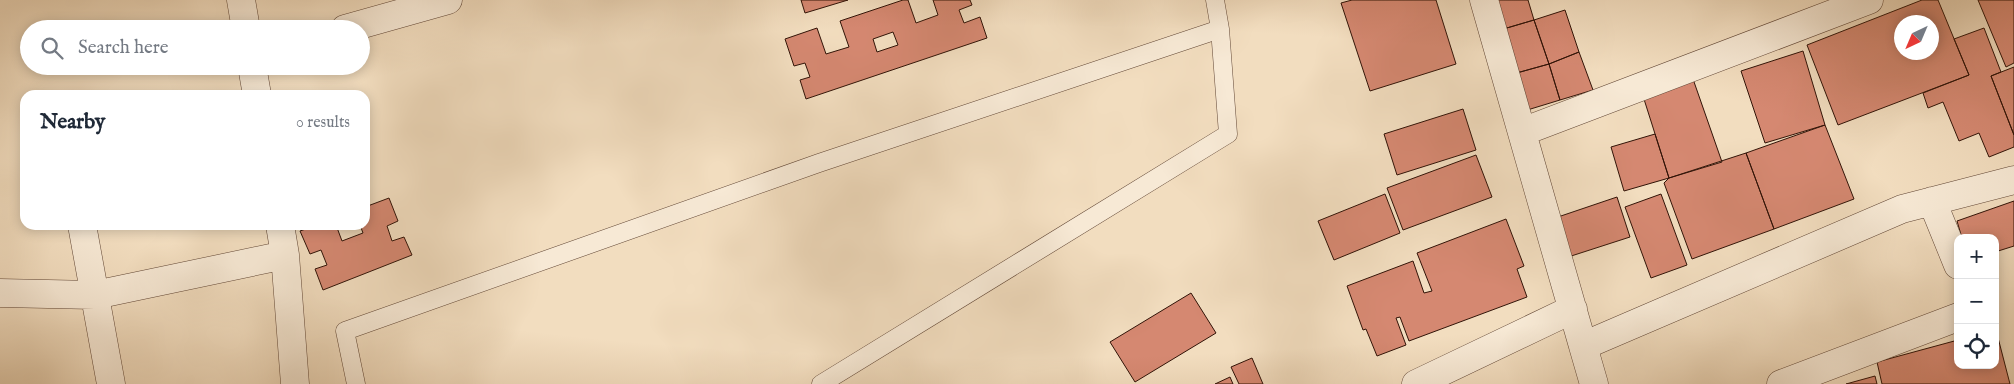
<!DOCTYPE html>
<meta charset="utf-8">
<style>
body{margin:0;font-family:"IM FELL English",serif;background:#f2f2f3;color:#1f2937}
.controls{position:absolute;right:15px;bottom:15px;display:grid;overflow:hidden;border-radius:10px;box-shadow:0 2px 12px #0003}
.controls button{width:45px;height:45px;display:grid;place-items:center;padding:0;border:0;border-bottom:1px solid #e0e1e3;background:#fff;color:#1f2937;font:25px sans-serif}
.compass{position:absolute;left:1894px;top:15px;width:45px;height:45px;border-radius:50%;background:#fff;box-shadow:0 2px 12px #0003;rotate:224deg}
.list{margin:0;padding:0;list-style:none}
h2{display:flex;justify-content:space-between;align-items:center;height:65px;margin:0;padding:0 20px;font-size:21px}
h2 small{font-size:16px;font-weight:400;color:#747a83}
.icon{flex:none;width:28px;height:28px;fill:none;stroke:currentColor;stroke-width:2;stroke-linecap:round;stroke-linejoin:round}
.map{position:relative;flex:none;width:2014px;height:384px;overflow:hidden}
.search{position:absolute;background:#fff;box-shadow:0 2px 12px #0003;left:20px;top:20px;width:350px;height:55px;display:flex;align-items:center;gap:12px;box-sizing:border-box;padding:0 18px;border-radius:28px;color:#747a83;font-size:19px}
.panel{position:absolute;background:#fff;box-shadow:0 2px 12px #0003;left:20px;top:90px;width:350px;height:140px;border-radius:15px}
.map>svg:first-child{display:block}
</style>
<div class="map">
<svg width="2014" height="384" viewBox="0 0 2014 384">
<rect width="100%" height="100%" fill="#f2ddbf"/>
<filter id="stains"><feTurbulence type="fractalNoise" baseFrequency=".004" numOctaves="4"/><feColorMatrix values="0 0 0 0 .2 0 0 0 0 .09 0 0 0 0 .02 0 0 0 .5 -.17"/></filter>
<radialGradient id="worn" r=".72"><stop offset=".6" stop-color="#630" stop-opacity="0"/><stop offset="1" stop-color="#630" stop-opacity=".3"/></radialGradient>
<path fill="#d58871" stroke="#311307" fill-rule="evenodd" d="M 801,0 L 848,0 L 805,13 Z
M 903,0 L 908,0 L 916,23 L 938,15 L 933,0 L 970,0 L 972,5 L 959,10 L 964,23 L 980,17 L 987,38 L 806,99 L 800,80 L 810,77 L 805,63 L 794,66 L 785,39 L 817,28 L 826,54 L 849,47 L 840,21 ZM 893,32 L 898,45 L 877,52 L 873,39 Z
M 1352,0 L 1436,0 L 1456,64 L 1370,91 L 1341,3 Z
M 1490,0 L 1528,0 L 1534,20 L 1500,30 Z
M 1922,0 L 1938,0 L 1969,75 L 1838,125 L 1807,45 ZM 1902,22 L 1932,22 L 1932,52 L 1902,52 Z
M 1978,0 L 2014,0 L 2014,63 L 2006,67 Z
M 1565,10 L 1579,52 L 1549,64 L 1534,20 Z
M 1534,20 L 1549,64 L 1513,74 L 1500,30 Z
M 1984,28 L 2001,72 L 1991,76 L 2014,135 L 2014,147 L 1989,157 L 1979,133 L 1959,141 L 1943,102 L 1928,108 L 1923,93 L 1969,75 L 1954,39 Z
M 1803,51 L 1825,125 L 1765,143 L 1741,71 Z
M 1579,52 L 1593,90 L 1560,100 L 1549,64 Z
M 1549,64 L 1560,100 L 1524,111 L 1513,74 Z
M 2014,67 L 2014,135 L 1991,76 Z
M 1693,79 L 1722,162 L 1669,178 L 1643,96 Z
M 1463,109 L 1476,150 L 1397,175 L 1384,134 Z
M 1825,125 L 1854,199 L 1774,229 L 1746,153 Z
M 1655,134 L 1669,178 L 1624,191 L 1611,147 Z
M 1746,153 L 1774,229 L 1692,259 L 1664,183 L 1669,178 Z
M 1476,155 L 1492,197 L 1403,230 L 1387,188 Z
M 1385,194 L 1400,233 L 1334,260 L 1318,221 Z
M 1661,194 L 1687,265 L 1651,278 L 1625,207 Z
M 1617,197 L 1630,237 L 1565,258 L 1552,219 Z
M 389,198 L 398,221 L 387,226 L 392,241 L 404,237 L 412,255 L 323,290 L 315,269 L 327,265 L 321,250 L 310,254 L 300,231 L 317,225 L 336,225 L 342,241 L 363,233 L 360,225 L 365,225 L 365,207 Z
M 2014,201 L 2014,246 L 1995,252 L 1995,238 L 1962,238 L 1957,221 Z
M 1506,219 L 1524,266 L 1517,269 L 1527,297 L 1409,341 L 1400,317 L 1396,318 L 1406,345 L 1377,356 L 1366,329 L 1363,330 L 1347,286 L 1413,261 L 1424,293 L 1432,291 L 1417,253 Z
M 1191,293 L 1216,333 L 1135,382 L 1110,342 Z
M 1996,330 L 2010,384 L 1882,384 L 1877,362 L 1958,340 L 1958,365 L 1995,365 Z
M 1252,358 L 1263,384 L 1239,384 L 1231,367 Z
M 1875,376 L 1877,384 L 1846,384 Z
M 1230,377 L 1233,384 L 1215,384 Z"/>
<g fill="none" stroke-linecap="round" stroke-linejoin="round">
<defs>
<path id="lane" d="M 356,384 L 345,331 L 819,163 L 1220,29 L 1215,0
M 821,384 L 1228,134 L 1220,29"/>
<path id="street" d="M 241,0 L 246,29
M 1484,0 L 1583,346 L 1902,209 L 2014,180
M 345,29 L 448,0
M 252,66 L 257,95
M 1522,132 L 1869,0
M 1932,201 L 1958,265
M 82,225 L 111,384
M 280,225 L 285,255 L 295,384
M 0,293 L 95,295 L 285,255
M 1583,346 L 1594,384
M 1416,384 L 1573,309
M 1781,384 L 1958,317"/>
</defs>
<use href="#lane" stroke="#614635" stroke-width="19"/>
<use href="#street" stroke="#614635" stroke-width="29"/>
<use href="#lane" stroke="#f7e9d5" stroke-width="18"/>
<use href="#street" stroke="#f7e9d5" stroke-width="28"/>
</g>
<rect width="100%" height="100%" filter="url(#stains)"/>
<rect width="100%" height="100%" fill="url(#worn)"/>
</svg>
<div class="controls">
<button>+</button>
<button>−</button>
<button><svg class="icon" aria-label="locate" viewBox="0 0 24 24"><circle cx="12" cy="12" r="6"/><path d="M12 2v4M12 18v4M2 12h4M18 12h4"/></svg></button>
</div>
<svg class="compass" viewBox="-18 -18 36 36"><path d="M0-13l5 13h-10z" fill="#e53935"/><path d="M0 13l5-13h-10z" fill="#747a83"/></svg>
<div class="search"><svg class="icon" aria-label="search" viewBox="0 0 24 24"><circle cx="10" cy="10" r="6"/><path d="M15 15l6 6"/></svg>Search here</div>
<section class="panel">
<h2>Nearby<small>0 results</small></h2>
<ul class="list">
</ul>
</section>
</div>
